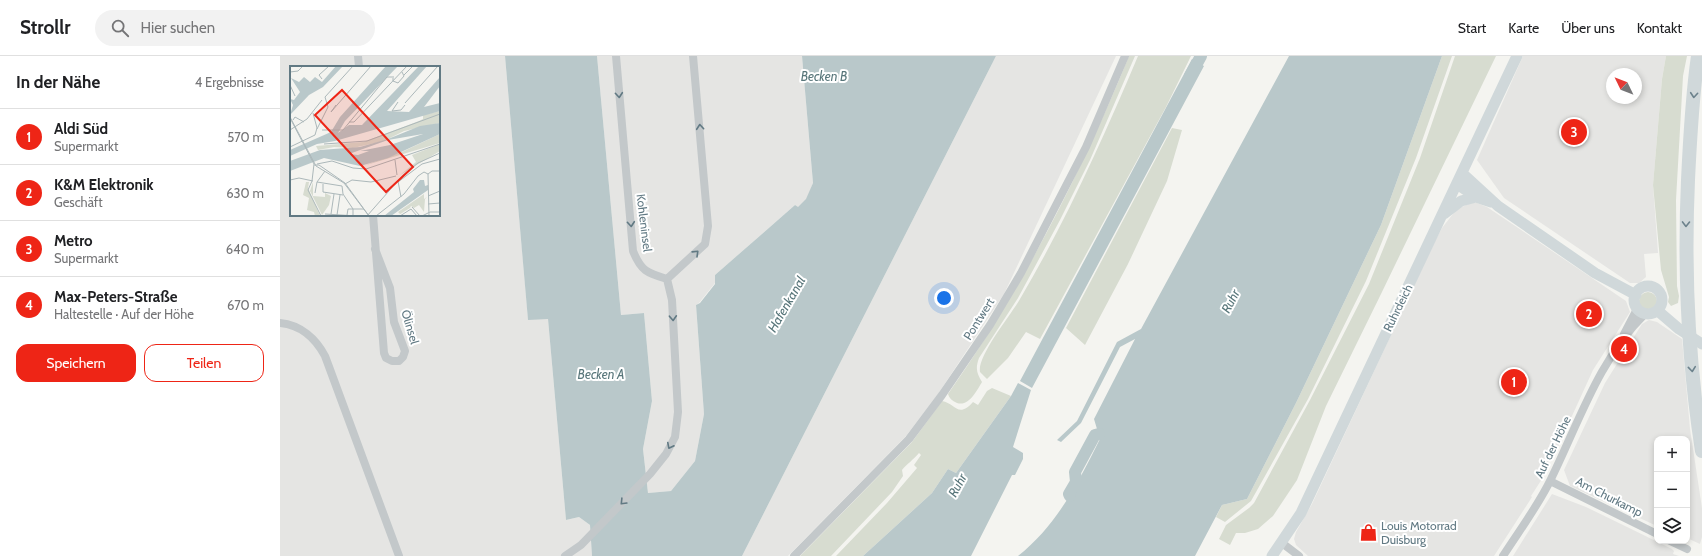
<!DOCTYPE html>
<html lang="de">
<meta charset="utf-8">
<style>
body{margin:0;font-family:Cabin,sans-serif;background:#f2f2f2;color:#202124}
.controls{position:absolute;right:12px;bottom:12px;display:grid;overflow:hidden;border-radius:8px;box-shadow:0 2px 6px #0003}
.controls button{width:36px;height:36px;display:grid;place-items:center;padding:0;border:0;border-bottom:1px solid #e0e0e0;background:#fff;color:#202124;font:20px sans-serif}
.compass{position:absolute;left:1326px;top:12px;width:36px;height:36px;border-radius:50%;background:#fff;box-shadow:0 2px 6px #0003;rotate:313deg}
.you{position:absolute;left:664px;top:242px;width:14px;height:14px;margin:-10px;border:3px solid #fff;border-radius:50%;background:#1a73e8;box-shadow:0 0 0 6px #1a73e833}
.badge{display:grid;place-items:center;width:26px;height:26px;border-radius:50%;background:#ee2516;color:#fff;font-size:13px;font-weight:700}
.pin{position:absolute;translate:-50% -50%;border:2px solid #fff;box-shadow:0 1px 4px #0006}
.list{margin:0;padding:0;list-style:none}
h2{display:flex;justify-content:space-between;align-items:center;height:52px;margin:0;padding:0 16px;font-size:17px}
h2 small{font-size:13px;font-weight:400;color:#757577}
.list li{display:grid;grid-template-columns:26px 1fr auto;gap:12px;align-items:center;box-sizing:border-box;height:56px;padding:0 16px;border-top:1px solid #e0e0e0}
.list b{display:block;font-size:15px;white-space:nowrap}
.list p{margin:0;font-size:13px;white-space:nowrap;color:#757577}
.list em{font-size:13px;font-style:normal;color:#757577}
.actions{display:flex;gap:8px;padding:12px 16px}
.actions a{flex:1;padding:9px 0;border:1px solid #ee2516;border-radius:12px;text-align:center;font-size:14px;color:#ee2516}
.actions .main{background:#ee2516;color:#fff}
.icon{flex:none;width:22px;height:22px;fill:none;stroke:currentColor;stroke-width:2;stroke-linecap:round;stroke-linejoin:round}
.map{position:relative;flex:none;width:1422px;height:500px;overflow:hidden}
header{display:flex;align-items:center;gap:24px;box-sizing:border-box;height:56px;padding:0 20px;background:#fff;border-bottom:1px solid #e0e0e0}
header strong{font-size:19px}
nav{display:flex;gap:22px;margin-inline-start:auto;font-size:14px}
.search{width:280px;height:36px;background:#f2f2f2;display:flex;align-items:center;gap:10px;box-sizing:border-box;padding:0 14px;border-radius:22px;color:#757577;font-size:15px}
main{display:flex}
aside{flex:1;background:#fff}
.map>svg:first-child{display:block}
</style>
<header>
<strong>Strollr</strong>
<div class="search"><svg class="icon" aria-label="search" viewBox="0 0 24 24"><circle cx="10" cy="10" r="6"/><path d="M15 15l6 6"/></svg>Hier suchen</div>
<nav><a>Start</a><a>Karte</a><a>Über uns</a><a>Kontakt</a></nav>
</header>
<main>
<aside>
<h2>In der Nähe<small>4 Ergebnisse</small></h2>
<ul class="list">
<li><span class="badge">1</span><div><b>Aldi Süd</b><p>Supermarkt</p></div><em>570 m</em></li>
<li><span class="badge">2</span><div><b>K&amp;M Elektronik</b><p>Geschäft</p></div><em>630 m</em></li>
<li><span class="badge">3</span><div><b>Metro</b><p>Supermarkt</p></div><em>640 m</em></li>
<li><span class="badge">4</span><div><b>Max-Peters-Straße</b><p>Haltestelle · Auf der Höhe</p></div><em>670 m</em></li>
</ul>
<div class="actions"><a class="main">Speichern</a><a>Teilen</a></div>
</aside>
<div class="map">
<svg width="1422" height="500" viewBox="0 0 1422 500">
<rect width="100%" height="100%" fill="#f4f4f0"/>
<path fill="#e5e5e3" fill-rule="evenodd" d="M 0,0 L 225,0 L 248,263 L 268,263 L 286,464 L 299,461 L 310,469 L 312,500 L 0,500 ZM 11,11 L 159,11 L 159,159 L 11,159 Z
M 317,0 L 522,0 L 533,127 L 527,143 L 517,152 L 515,149 L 435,219 L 435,227 L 419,247 L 416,249 L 424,358 L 415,405 L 391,435 L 368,437 L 363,393 L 372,345 L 364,257 L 341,259 Z
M 716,0 L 836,0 L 724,238 L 658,338 L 626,380 L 508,500 L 462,500 Z
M 1243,0 L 1386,0 L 1382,23 L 1373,129 L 1378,197 L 1364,198 L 1366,221 L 1359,227 L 1350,227 L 1224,142 L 1197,104 ZM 1332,18 L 1356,18 L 1356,42 L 1332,42 Z
M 1190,147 L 1197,147 L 1207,151 L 1346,245 L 1350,256 L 1313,314 L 1276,395 L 1259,420 L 1262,423 L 1251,440 L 1252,441 L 1214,500 L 1028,500 L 1016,489 L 1014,483 L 1016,476 L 1032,448 L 1154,187 L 1162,172 L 1176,154 Z
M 1369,264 L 1377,266 L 1402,283 L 1410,373 L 1422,452 L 1422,481 L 1420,488 L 1407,482 L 1407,383 L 1377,383 L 1377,470 L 1290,430 L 1284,414 L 1325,327 L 1362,268 Z
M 1272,438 L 1306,451 L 1343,469 L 1392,493 L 1394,495 L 1393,498 L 1399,500 L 1233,500 Z"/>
<path fill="#d7dcd0" d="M 849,0 L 855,0 L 810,104 L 780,164 L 738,242 L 699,302 C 695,313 697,317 702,326 C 697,334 689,351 677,347 C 672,345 669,342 668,338 C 742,233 800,119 849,0 Z
M 858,0 L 911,0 L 886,51 L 760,283 L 746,276 L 728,302 L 707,323 L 700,316 C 697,300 731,259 740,243 C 786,165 823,83 858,0 Z
M 1162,0 L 1172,0 L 1136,102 L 1086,225 L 1028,343 L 971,445 L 945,466 L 936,461 L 942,449 L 967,443 L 1016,347 L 1101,169 Z
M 1175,0 L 1216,0 L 1101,238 L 1046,350 L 1017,424 L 993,460 L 978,473 L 965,477 L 956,477 L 950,489 L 939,483 L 946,469 L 969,452 L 974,447 L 1030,344 L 1089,228 L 1140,102 Z
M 1386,0 L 1407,0 L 1403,20 L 1396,144 L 1397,230 L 1399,240 L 1398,247 L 1391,250 L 1388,246 L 1389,241 L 1381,214 L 1373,129 L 1382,23 Z
M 892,72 L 902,74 L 887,125 L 848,208 L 805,289 L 786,272 Z
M1359 245a9 9 0 1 1 18 0a9 9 0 1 1-18 0Z
M 712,332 L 731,340 L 676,417 L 668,413 L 652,437 L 583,500 L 556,500 L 607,447 L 637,412 L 634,409 L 641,399 L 639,397 C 633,404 627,408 622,414 L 623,420 L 612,436 L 551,500 L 520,500 L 632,386 L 662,345 C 675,347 678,363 693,346 L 698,349 L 707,335 Z"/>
<path fill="#b9c8ca" d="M 225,0 L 317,0 L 341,259 L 364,257 L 372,345 L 363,393 L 368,437 L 391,435 L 415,405 L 424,358 L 416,249 L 420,247 L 435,228 L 435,219 L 515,149 L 518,151 L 526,143 L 533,127 L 522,0 L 716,0 L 462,500 L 312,500 L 310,469 L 299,461 L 286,464 L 268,263 L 248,264 Z
M 1009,0 L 1162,0 L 1101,169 L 1016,347 L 967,443 L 942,449 L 915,500 L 738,500 C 777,469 798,427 820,383 L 814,363 L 855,283 L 840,291 L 801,367 L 781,386 L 777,384 L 797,365 L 837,286 L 861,273 Z
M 912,3 L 924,10 L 752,332 L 740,325 Z
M 738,327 L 751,334 L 733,391 L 743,397 L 743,403 L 735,419 L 732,419 L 691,500 L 583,500 L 652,437 L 668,413 L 676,417 L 731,340 Z"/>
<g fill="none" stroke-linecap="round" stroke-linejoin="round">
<path stroke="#b9c8ca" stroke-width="12" d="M 910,20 L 921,0
M 790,440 L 789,438 L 796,426 L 795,416 L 815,379 L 819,378"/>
<path stroke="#c3c8ca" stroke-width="8" d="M 78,0 L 79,11
M 336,0 L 353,195 C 361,215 367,217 387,223
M 93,159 L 104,297 L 106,302 L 112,305 L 119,305 L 123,301 L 125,295 L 114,266 L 110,232 L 95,193
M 387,223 L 425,188 L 428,170 L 413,0
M 0,267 C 21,269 36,283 45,300 L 119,500
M 1344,278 L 1357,253
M 1270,425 L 1377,478
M 1390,485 L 1407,493
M 1002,487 L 1019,500
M 285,500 L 301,489 L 370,418 L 386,398 L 395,381 L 398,356 L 392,244 L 387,223
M 514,500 L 629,383 L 662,339 L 710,269 L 741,217 L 806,91 L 845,0
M 1223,500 C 1239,475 1258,450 1271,423 C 1299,366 1319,303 1365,258"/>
<path stroke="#d0d8da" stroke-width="11" d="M 1182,117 L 1218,150 L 1315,217 L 1356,239
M 1177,128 L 1196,141 L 1211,146
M 1164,158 L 1181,145 L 1196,141
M1354 244a14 14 0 1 1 28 0a14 14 0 1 1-28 0Z
M 1378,255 L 1399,273 L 1422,288
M 992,500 L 1021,457 L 1237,0"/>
<path stroke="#d0d8da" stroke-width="14" d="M 1418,0 C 1412,41 1410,82 1408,124 C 1404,214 1408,305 1422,395"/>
</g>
<defs><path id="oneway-chevron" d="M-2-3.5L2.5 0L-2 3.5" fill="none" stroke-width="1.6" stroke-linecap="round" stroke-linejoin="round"/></defs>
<g stroke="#617983">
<use href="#oneway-chevron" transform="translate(339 39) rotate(85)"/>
<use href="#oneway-chevron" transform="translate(420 71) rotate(-95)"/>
<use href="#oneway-chevron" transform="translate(351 168) rotate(85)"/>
<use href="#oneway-chevron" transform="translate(416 197) rotate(-44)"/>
<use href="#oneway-chevron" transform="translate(393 262) rotate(87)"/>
<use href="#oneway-chevron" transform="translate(390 390) rotate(117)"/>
<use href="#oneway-chevron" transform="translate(343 446) rotate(134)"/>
</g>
<g stroke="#6c828c">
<use href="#oneway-chevron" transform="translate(1414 39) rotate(95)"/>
<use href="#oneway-chevron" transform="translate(1406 168) rotate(91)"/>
<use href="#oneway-chevron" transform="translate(1412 313) rotate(84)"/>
</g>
<defs>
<symbol id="shop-bare" viewBox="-9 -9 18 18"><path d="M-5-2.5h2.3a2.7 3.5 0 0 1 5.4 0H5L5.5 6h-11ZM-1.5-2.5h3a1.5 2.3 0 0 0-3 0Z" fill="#ee2516" stroke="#fff" stroke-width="2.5" paint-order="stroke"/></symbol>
</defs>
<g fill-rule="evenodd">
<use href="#shop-bare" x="1076" y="464" width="25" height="25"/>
</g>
<g text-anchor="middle" stroke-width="4" stroke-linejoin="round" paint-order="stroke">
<g font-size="12" fill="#617983" stroke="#fff">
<text transform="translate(364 167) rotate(83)" y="4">Kohleninsel</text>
<text transform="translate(1118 252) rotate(-64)" y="4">Ruhrdeich</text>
<text transform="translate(699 263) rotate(-58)" y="4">Pontwert</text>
<text transform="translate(130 271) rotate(74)" y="4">Ölinsel</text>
<text transform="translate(1273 391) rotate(-64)" y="4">Auf der Höhe</text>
<text transform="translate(1329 441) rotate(27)" y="4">Am Churkamp</text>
</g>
<g font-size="12" fill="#617983" stroke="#fff" text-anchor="start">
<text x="1101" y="474">Louis Motorrad<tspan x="1101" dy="14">Duisburg</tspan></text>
</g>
<g font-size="13" font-style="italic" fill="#58767a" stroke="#fff">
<text x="544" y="25">Becken B</text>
<text transform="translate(950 245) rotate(-63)" y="5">Ruhr</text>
<text transform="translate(506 248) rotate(-60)" y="5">Hafenkanal</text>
<text x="321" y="323">Becken A</text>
<text transform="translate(677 429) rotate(-62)" y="5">Ruhr</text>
</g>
</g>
<g transform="translate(10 10)">
<rect width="150" height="150" fill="#f4f4f0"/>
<path d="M 150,45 L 150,57 L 114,65 L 94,75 L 63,82 L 44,81 L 28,84 L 26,80 L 73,76 L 129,55 L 133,53 L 133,49 ZM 150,68 L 150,77 L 73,100 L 114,85 ZM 150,78 L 150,85 L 110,109 L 126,96 L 122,89 ZM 16,116 L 19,116 L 18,122 L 30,150 L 25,150 L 24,146 L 17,144 L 19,132 L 13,129 ZM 23,116 L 23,130 L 35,131 L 35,127 L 41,130 L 39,139 L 32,149 L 20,125 ZM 134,128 L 134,133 L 137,131 L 135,133 L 134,146 L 129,139 L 124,142 L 121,140 L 120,142 L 107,150 L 110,148 L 108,146 Z" fill="#d7dcd0"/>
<path d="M 46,0 L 53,0 L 33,21 L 19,29 L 0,49 L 3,39 L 0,33 L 4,34 L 10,26 L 1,12 L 9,16 L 14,11 L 20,16 L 25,11 L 32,16 ZM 96,0 L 108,0 L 55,55 L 48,67 L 59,59 L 72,59 L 129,0 L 137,0 L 97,45 L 119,46 L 150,11 L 150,20 L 134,41 L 150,37 L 150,45 L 45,75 L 27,78 L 0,90 L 0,84 L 41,66 L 50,51 ZM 150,57 L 150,68 L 98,92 L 70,100 L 34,92 L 0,105 L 0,95 L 30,84 L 70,81 L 98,73 L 130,60 ZM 133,68 L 100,79 L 70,85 L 79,85 L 68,89 L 59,88 L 98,74 ZM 130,114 L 134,114 L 135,120 L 138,119 L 138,124 L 101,150 L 94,150 L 124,126 L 123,123 Z" fill="#b9c8ca" fill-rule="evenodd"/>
<path fill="none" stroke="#acb8ba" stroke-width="1" d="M 0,6 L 8,5 L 13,0M 114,9 L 123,0M 103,12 L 103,15 L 108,17 L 114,10 L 112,6M 32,13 L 29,9 L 39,0M 0,19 L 5,30M 108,36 L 102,45 L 111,44 L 115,39M 115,37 L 148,0M 46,39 L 41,46 L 81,0M 0,51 L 26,100 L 54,117 L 79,150M 0,52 L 24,98 L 22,115M 3,54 L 5,51 L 14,56M 59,56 L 64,56 L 117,0M 27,63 L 38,41 L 35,31 L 63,0M 0,64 L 17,53 L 32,34M 32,64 L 53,64 L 97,11 L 104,11M 34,78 L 77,75 L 150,48M 0,81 L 25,69 L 27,62 L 23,47M 105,94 L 107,109M 27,98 L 42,95 L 63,102 L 76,103 L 150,78M 24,99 L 29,99 L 55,117 L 79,150M 138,108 L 139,150M 138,108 L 142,105 L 150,105M 0,114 L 9,112 L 23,115M 22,115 L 18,124 L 31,150M 108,115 L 111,131M 27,116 L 52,120M 108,116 L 132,98 L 150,93M 33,118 L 33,126 L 53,129M 55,118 L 62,114 L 81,116 L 106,110M 52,120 L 53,128 L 63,143 L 63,150M 25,127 L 27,116 L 35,105M 138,130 L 150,125M 138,138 L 150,137M 122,141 L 130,150M 35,148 L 67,150M 41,148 L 44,128M 47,149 L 50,129M 57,149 L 58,143 L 74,143M 77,150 L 113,109 L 128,97 L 150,87M 86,150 L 114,128 L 128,110 L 134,106 L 138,108M 110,150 L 121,143 L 127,150M 132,150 L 140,146 L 150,146"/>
<path fill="#ee2516" fill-opacity="0.15" stroke="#ee2516" stroke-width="2" d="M 52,24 L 123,101 L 96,126 L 25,49 Z"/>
<rect width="150" height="150" fill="none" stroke="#617983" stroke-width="2"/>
</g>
</svg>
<div class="controls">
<button>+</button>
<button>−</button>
<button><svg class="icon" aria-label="layers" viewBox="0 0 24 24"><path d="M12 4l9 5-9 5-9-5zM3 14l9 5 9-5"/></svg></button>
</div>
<svg class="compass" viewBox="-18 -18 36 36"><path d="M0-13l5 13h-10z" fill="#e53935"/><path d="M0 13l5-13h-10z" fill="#757577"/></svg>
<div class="you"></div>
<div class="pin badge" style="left:1234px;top:326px">1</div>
<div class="pin badge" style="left:1309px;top:258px">2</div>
<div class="pin badge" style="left:1294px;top:76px">3</div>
<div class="pin badge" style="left:1344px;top:293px">4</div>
</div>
</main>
